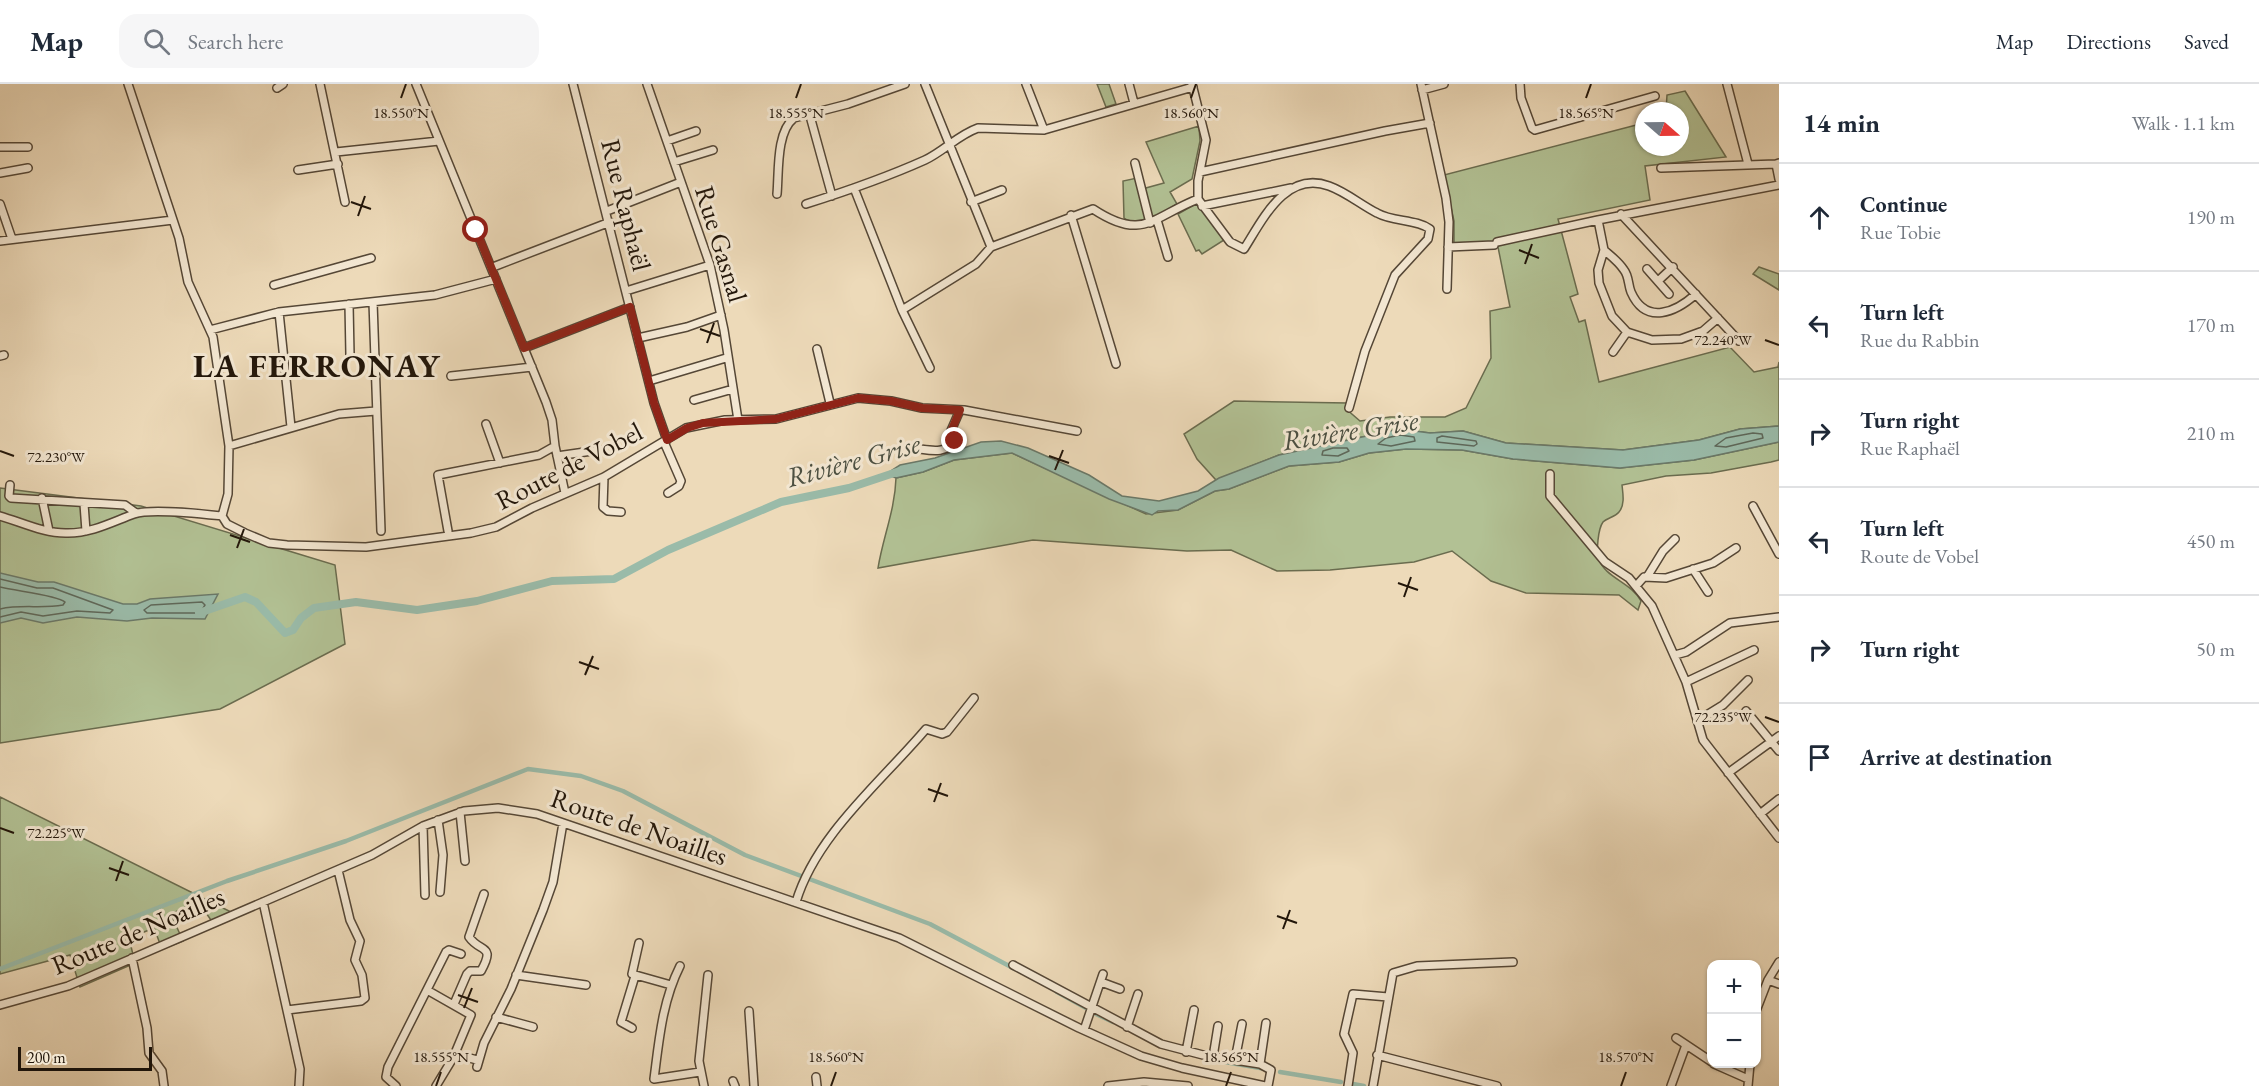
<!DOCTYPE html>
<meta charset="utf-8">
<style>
body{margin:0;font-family:"EB Garamond",serif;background:#f6f6f7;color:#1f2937}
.controls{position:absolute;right:18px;bottom:18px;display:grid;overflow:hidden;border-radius:12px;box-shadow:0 2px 4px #0004}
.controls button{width:54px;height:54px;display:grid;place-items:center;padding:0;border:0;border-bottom:2px solid #e0e1e3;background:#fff;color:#1f2937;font:30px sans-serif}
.compass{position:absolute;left:1635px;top:18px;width:54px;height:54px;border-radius:50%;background:#fff;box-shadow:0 2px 4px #0004;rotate:110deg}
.scale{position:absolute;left:18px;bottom:15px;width:134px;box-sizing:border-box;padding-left:6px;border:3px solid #22160a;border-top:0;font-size:16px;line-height:21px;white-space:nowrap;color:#22160a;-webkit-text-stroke:4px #f3e7d2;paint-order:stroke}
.stop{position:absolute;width:18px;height:18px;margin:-14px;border:4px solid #8f2418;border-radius:50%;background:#fff}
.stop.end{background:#8f2418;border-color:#fff;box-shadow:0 2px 6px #0008}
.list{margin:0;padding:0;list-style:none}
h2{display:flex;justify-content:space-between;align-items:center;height:78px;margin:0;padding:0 24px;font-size:26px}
h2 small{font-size:20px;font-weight:400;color:#747a83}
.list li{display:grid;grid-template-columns:39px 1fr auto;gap:18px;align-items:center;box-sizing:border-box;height:108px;padding:0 24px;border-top:2px solid #e0e1e3}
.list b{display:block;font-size:22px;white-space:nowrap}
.list p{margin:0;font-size:20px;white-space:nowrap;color:#747a83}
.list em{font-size:20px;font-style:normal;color:#747a83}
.icon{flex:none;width:33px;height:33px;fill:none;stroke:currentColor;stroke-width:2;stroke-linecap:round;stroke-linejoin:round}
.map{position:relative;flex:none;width:1779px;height:1002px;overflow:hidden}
header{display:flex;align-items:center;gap:36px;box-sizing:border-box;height:84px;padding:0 30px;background:#fff;border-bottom:2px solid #e0e1e3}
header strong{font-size:28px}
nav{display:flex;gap:33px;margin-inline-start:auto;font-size:21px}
.search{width:420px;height:54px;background:#f6f6f7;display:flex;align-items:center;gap:15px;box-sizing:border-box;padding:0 21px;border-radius:18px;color:#747a83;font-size:22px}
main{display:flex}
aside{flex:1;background:#fff}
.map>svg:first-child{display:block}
</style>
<header>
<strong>Map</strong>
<div class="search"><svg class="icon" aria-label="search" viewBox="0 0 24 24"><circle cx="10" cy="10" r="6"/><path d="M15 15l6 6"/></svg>Search here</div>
<nav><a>Map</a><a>Directions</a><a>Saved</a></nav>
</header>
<main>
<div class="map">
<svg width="1779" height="1002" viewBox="0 0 1779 1002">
<rect width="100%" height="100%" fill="#eddab9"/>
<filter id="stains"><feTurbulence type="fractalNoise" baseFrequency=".00333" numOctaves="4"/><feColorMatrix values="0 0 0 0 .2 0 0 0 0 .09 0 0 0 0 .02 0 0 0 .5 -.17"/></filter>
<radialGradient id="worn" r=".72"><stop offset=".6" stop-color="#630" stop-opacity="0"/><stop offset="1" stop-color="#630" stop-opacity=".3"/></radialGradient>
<path fill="#b2c194" stroke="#6a6c4f" stroke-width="1.5" d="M 1097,0 L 1109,0 L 1116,20 L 1106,23 Z
M 1685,7 L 1726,73 L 1645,82 L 1650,116 L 1558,135 L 1578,210 L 1570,213 L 1579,238 L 1585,236 L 1599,298 L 1730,263 L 1754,288 L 1778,283 L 1779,278 L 1779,342 L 1740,345 L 1699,356 L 1623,366 L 1506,359 L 1463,347 L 1430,349 L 1399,345 L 1279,371 L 1216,396 L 1197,375 L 1184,350 L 1234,317 L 1347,319 L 1345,324 L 1360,337 L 1390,333 L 1445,333 L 1466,324 L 1491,274 L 1490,227 L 1510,223 L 1497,158 L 1454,160 L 1454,137 L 1444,91 L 1644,39 L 1644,63 L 1680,63 L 1680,27 L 1666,27 L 1667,11 Z
M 1199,42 L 1200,57 L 1192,95 L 1170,108 L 1177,120 C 1163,129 1139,144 1124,134 L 1123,97 L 1137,94 L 1142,105 L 1164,99 L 1146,58 Z
M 1197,119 L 1224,156 L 1202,170 L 1199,166 L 1196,167 L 1178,130 Z
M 1759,183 L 1779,190 L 1779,206 L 1753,190 Z
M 1779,358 L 1779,376 L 1771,378 L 1711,389 L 1666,392 L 1622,401 C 1623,410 1625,421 1619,428 C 1615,433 1607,434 1603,438 C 1598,445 1596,467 1599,475 C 1605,494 1631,498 1641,517 L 1638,526 L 1619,511 L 1526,509 L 1491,497 L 1452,467 L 1414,478 L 1330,486 L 1277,487 L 1231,466 L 1187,467 L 1033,456 L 878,484 C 883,453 895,426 896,394 L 923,388 L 954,376 L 1012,369 L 1146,430 L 1178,426 L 1215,407 L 1229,405 L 1289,382 L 1339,378 L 1369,369 L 1406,365 L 1462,366 L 1513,375 L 1620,384 L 1694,376 Z
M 0,404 L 141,422 L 335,481 L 345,560 L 220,625 L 0,659 Z
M 0,713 L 239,832 L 215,842 L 198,817 L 171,830 L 183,857 L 162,865 L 154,844 L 129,854 L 135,879 L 80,903 L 70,871 L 0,890 Z"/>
<path fill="#9abba9" stroke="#6a7969" stroke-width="1.5" d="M 1779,342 L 1779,358 L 1694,376 L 1620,384 L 1513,375 L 1462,366 L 1406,365 L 1369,369 L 1339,378 L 1289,382 L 1229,405 L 1215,407 L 1178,426 L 1158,427 L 1152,431 L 1109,415 L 1012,369 L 954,376 L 923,388 L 896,394 L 886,390 L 900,381 L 935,374 L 981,358 L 1001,357 L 1028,364 L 1089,391 L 1122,412 L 1159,417 L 1198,407 L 1219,394 L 1279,371 L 1399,345 L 1430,349 L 1463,347 L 1506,359 L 1623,366 L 1699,356 L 1740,345 Z
M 0,489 L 38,498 L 54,498 L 123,520 L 137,520 L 150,515 L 218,510 L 205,535 L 152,534 L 127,537 L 77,533 L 43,539 L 21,534 L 0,539 Z"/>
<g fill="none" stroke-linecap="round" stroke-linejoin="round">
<path stroke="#5e685a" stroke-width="1.5" d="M 1753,349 L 1762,350 L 1763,354 L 1726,363 L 1715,362 L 1726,354 Z
M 1400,351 L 1414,353 L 1415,357 L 1391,362 L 1378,360 L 1386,354 Z
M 1442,352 L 1476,357 L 1477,360 L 1474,362 L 1437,358 L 1437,354 Z
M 1333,364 L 1347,364 L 1349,367 L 1338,372 L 1322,371 L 1323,367 Z
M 0,495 L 37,504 L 53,504 L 113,526 L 110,529 L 77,527 L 43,532 L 21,528 L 0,533
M 0,503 C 15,507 57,511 65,518 L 63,521 C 41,525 22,520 0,525
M 202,518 L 205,521 L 200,529 L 147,529 L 144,526 L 151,521 Z"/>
<path stroke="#9abba9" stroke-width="4.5" d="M 0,885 L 227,797 L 346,757 L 528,685 L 581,692 L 623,707 L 745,771 L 930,840 L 1013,884
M 1057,908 L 1086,924
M 1096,930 L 1113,938
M 1213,976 L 1266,985
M 1280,988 L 1341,998
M 1353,1000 L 1364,1002"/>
<path stroke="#9abba9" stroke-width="8" d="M 199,529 L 245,513 L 256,518 L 285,549 L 293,546 L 301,534 L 314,524 L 356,518 L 417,526 L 477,517 L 552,497 L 614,495 L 668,466 L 781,418 L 849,404 L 900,387"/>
<defs>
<path id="minor" d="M 128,0 L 179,154 L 188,198 L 213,253 L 229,362 L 228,410 L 222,432
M 320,0 L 345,118
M 416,0 L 546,318 L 552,336 L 555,362 L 539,371 L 438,391 L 448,447
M 573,0 L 654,319 L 667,356
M 647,0 L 710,181 L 724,246 L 738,336
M 925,0 L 991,163
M 1026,0 L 1044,46
M 1129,0 L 1134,19
M 1192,0 L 1206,56 L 1198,97 L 1198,115 L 1230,158 L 1244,165 C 1263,135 1286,86 1329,102 C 1346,108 1361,121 1377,129 C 1393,138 1416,135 1430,145 L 1428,155 L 1395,191 L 1365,267 L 1349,324
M 1421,0 L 1446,114 L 1449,138 L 1447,205
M 1520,0 L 1521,14 L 1532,44 L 1535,46 L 1655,12
M 1727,0 L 1748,80
M 277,4 L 283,0
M 1422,6 L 1444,0
M 810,32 L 832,112
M 667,57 L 696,47
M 0,63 L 28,63
M 336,68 L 439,57
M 674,78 L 713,66
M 1135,79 L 1150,139
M 1779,79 L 1776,80 L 1779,95
M 1661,84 L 1776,80
M 298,86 L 338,80
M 1200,88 L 1385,47 L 1430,39
M 0,89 L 28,84
M 854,104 L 902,226 L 930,284
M 777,110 C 779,88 776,48 794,34 L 848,20 L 905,0
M 971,118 L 1002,106
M 0,120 L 12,155
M 806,120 C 847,107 887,93 925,76 C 944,67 958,51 978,44 L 1044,46 L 1193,3
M 1202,122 L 1291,104
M 607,127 L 681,98
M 1621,130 L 1739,257
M 1071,131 L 1116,280
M 1157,136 L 1168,173
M 0,157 L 173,136
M 1497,158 L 1598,136
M 1448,163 L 1494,161
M 1604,166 C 1611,172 1619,178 1624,186 C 1629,192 1628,201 1631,208 C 1646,242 1676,228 1696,210
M 493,183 L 610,138
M 1647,185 L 1669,210
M 1658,197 L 1673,183
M 274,201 L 371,174
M 626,207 L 710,181
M 373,218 L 381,447
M 349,220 L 350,271
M 902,226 L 976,180 L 991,163 L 1093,125 C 1143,158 1152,133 1198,115
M 279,228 L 291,343
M 1718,234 L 1703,247 L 1681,255 L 1652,256 L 1627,248 L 1612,232 L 1599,199 L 1598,186 L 1604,166 L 1598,136 L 1779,101
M 210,246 L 279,228 L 435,211 L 496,195
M 638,254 L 687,243 L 721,231
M 524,264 L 630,223
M 817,265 L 830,319
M 1613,268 L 1627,248
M 0,272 L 4,271
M 451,292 L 532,283
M 649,297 L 726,274
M 694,316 L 733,305
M 486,340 L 500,379
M 664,358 L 681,397 L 679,402 L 668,409
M 229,362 L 339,330 L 376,327
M 555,362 L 565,409
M 908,364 C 925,364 943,373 955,357 L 950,349 L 960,326
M 557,372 L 599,366
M 1550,390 L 1550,412 L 1605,478 L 1629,494 L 1652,522 L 1686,598 L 1703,656 L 1779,754
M 604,393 L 603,423 L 608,427 L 621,428
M 10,401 L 9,412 L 11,414 L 125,421 L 136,429
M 42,414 L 49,447
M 84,420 L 86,447
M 1753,422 L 1779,470
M 0,432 C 21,438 45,450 68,449 C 92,449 112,438 134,430 C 151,424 203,430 222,432
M 222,432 L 227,440 L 245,449 L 269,459 L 287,461 L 366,463 L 471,449 L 496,443 L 532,424 L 604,393 L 686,344 L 725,336 L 776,335 L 858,314 L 891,317 L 922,324 L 964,326 L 1077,347
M 1693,485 L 1708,508
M 1647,493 L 1663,467 L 1675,455
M 1636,502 L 1644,493 L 1666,494 L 1713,479 L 1736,464
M 1675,571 L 1686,568 L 1730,539 L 1779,533
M 1686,598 L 1754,566
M 1746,627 L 1779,667
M 1697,637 L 1723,621 L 1748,596
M 1728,689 L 1779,652
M 460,728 L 465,777
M 1760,730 L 1779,715
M 438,736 L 443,771 L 440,808
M 423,742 L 425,811
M 263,818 L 300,985 L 299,1002
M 796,818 C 816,751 881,698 926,645 L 942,650 L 947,648 L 974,614
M 639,859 L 632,890 L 671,901
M 132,874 L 147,944 L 149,969 L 162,987 L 164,1002
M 1013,881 L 1161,960 L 1203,971 L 1260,980
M 680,882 C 662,918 659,957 654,995 L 700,988
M 516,891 L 586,901
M 1768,896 L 1779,900
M 1101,898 L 1120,905
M 427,906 L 471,931 L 453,974 L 436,1002
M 454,920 L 467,890 L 470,887 L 481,887 C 496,860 480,869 469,853 L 484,810
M 0,921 L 68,902 L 372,771 L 423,742 L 464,727 L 498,724 L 537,730 L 899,854 L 1079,944 L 1141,972 L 1182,984 L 1265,1002
M 287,926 L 361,917 L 365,914 L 362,891 L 355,876 L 360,857 L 350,836 L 338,786
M 749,927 L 754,1002
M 1756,927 L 1768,896 L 1779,878
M 496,933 L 533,943
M 1266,939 L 1260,980 L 1271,986 L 1268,1002
M 1127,943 L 1138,910
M 632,944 L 621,938 L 635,892
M 1084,946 L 1103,890
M 1676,954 L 1712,978
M 1186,968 L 1194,926
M 455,970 L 477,976
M 1377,971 L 1497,1002
M 1213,973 L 1218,942
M 1235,976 L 1242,940
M 1714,980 L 1748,995
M 477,983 L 484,959 L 511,905 L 543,826 L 553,798 L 563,739
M 816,993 L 817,1002
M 733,997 L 735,1002
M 396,1002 L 386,993 L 388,983 L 446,868 L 449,866 L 461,870
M 704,1002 L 699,977 L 708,891
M 1108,1002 L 1144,998 L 1188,1002
M 1348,1002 L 1353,969 L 1344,950 L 1353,910 L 1388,913
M 1373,1002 L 1393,889 L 1417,882 L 1513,878
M 1671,1002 L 1686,961
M 1748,1002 L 1750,980"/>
</defs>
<use href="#minor" stroke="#554736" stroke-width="10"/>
<use href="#minor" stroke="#f3e7d2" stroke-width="7"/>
</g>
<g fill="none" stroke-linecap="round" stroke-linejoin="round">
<path stroke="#8f2418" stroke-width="8" d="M 476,146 L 524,264 L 630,223 L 654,319 L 667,356 L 687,344 L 703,339 L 776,335 L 858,314 L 891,317 L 922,324 L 960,326 L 950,350 L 955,357"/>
</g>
<path fill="none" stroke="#22160a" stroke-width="2" d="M 401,14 L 406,0M 796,14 L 801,0M 1191,14 L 1196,0M 1586,14 L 1591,0M 351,118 L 371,125M 358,132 L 365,112M 1519,166 L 1539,174M 1525,180 L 1532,160M 700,245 L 720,252M 1765,256 L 1779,261M 707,259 L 714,239M 0,367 L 14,372M 1049,372 L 1069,379M 1055,386 L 1063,366M 230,451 L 250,458M 237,464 L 244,445M 1398,499 L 1418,506M 1404,513 L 1411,493M 579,578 L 599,585M 585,591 L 593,572M 1765,633 L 1779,638M 928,705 L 948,712M 934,718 L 941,699M 0,744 L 14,749M 109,784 L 129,791M 116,797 L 123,777M 1277,832 L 1297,839M 1283,845 L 1290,826M 458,911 L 478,918M 464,924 L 472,904M 436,1002 L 441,988M 831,1002 L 836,988M 1226,1002 L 1231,988M 1621,1002 L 1626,988"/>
<g text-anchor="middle" stroke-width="6" stroke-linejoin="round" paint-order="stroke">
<g font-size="27" fill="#22160a" stroke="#f3e7d2">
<text transform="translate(626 121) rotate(76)" y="9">Rue Raphaël</text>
<text transform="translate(721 160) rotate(73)" y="9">Rue Gasnal</text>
<text transform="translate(569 382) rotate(-27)" y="9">Route de Vobel</text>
<text transform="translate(639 743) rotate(19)" y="9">Route de Noailles</text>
<text transform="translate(138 847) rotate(-23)" y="9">Route de Noailles</text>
</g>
<g font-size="28" font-style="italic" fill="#4c5042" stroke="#f3e7d2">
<text transform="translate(1350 346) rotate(-9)" y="10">Rivière Grise</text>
<text transform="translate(853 376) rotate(-15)" y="10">Rivière Grise</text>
</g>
<g font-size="33" font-weight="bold" letter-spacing="1.5" fill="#22160a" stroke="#f3e7d2">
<text x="317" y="293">LA FERRONAY</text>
</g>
</g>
<g font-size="15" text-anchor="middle" fill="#22160a" stroke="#f3e7d2" stroke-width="6" stroke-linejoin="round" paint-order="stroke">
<text x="401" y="34">18.550°N</text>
<text x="796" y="34">18.555°N</text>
<text x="1191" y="34">18.560°N</text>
<text x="1586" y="34">18.565°N</text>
<text x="1723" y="261">72.240°W</text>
<text x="56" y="378">72.230°W</text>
<text x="1723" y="638">72.235°W</text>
<text x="56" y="754">72.225°W</text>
<text x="441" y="978">18.555°N</text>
<text x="836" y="978">18.560°N</text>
<text x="1231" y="978">18.565°N</text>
<text x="1626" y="978">18.570°N</text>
</g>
<rect width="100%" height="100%" filter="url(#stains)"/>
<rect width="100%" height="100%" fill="url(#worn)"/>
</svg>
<div class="controls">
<button>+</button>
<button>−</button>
</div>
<svg class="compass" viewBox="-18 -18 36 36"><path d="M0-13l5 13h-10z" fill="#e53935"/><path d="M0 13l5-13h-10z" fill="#747a83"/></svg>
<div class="scale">200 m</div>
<div class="stop" style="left:476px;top:146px"></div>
<div class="stop end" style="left:955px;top:357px"></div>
</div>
<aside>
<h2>14 min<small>Walk · 1.1 km</small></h2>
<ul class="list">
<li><svg class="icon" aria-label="ahead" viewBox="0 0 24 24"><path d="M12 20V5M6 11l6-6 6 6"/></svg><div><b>Continue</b><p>Rue Tobie</p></div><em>190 m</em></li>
<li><svg class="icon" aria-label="left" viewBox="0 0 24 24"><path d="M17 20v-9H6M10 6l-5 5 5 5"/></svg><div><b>Turn left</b><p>Rue du Rabbin</p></div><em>170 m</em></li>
<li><svg class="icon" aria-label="right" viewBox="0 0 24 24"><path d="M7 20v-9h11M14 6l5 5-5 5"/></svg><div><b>Turn right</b><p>Rue Raphaël</p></div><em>210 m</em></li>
<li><svg class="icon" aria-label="left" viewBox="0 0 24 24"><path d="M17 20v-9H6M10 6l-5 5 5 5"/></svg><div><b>Turn left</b><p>Route de Vobel</p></div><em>450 m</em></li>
<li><svg class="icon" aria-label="right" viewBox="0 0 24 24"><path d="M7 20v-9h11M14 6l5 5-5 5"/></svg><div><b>Turn right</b></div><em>50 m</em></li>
<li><svg class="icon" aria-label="arrive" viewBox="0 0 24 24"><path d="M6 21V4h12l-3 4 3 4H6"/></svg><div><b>Arrive at destination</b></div></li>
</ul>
</aside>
</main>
